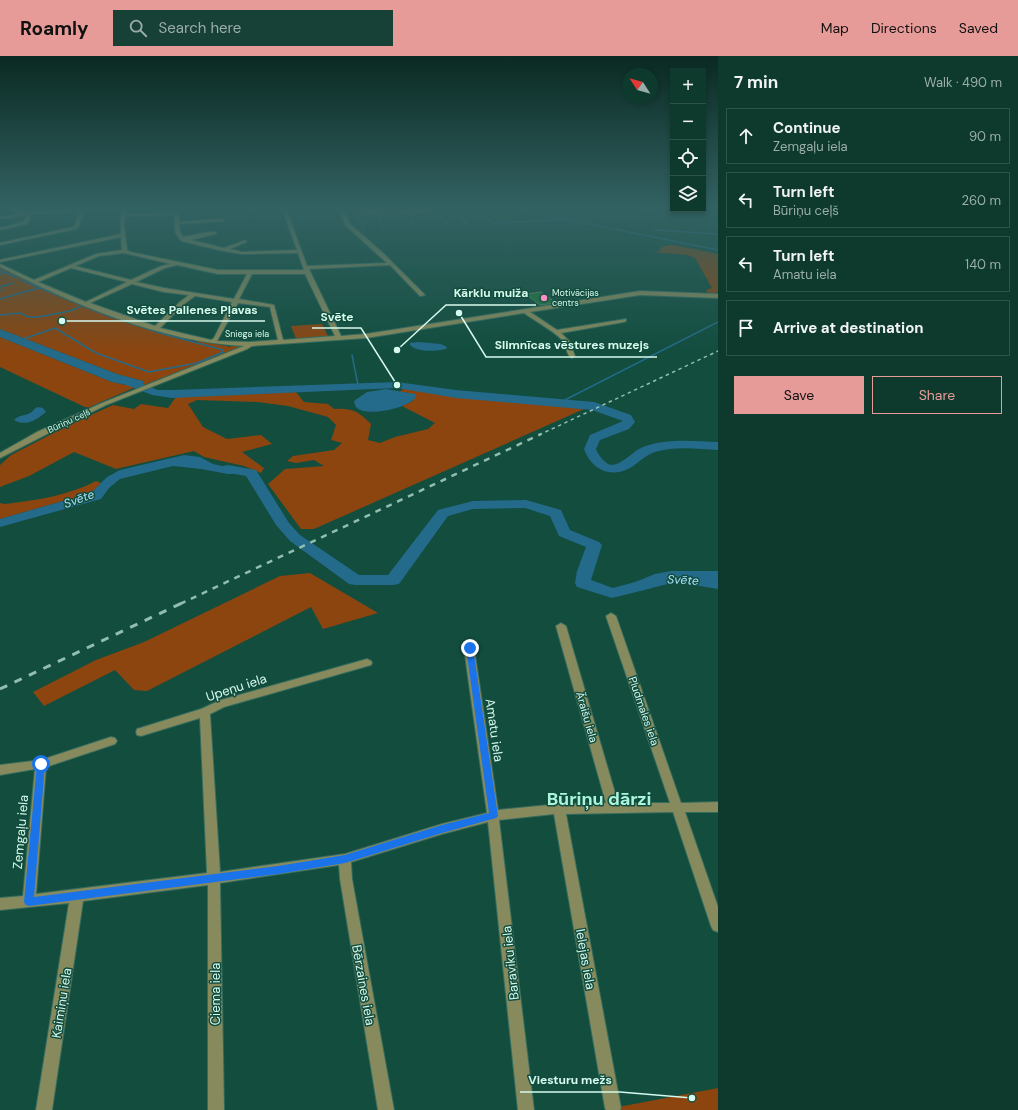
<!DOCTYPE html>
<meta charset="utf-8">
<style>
body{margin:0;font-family:"DM Sans",sans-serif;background:#174136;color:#f1f3f6}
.controls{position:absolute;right:12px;top:12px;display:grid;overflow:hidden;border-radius:0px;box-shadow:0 2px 6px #0003}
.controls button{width:36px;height:36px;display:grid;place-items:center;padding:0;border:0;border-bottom:1px solid #2e544a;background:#0e3a2e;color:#f1f3f6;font:20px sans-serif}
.compass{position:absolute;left:622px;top:12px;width:36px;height:36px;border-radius:50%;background:#0e3a2e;box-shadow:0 2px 6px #0003;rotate:306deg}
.stop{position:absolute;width:12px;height:12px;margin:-9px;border:3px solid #1a73e8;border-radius:50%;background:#fff}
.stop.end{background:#1a73e8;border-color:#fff;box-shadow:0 1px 4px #0008}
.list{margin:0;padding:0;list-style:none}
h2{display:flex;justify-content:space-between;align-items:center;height:52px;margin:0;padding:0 16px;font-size:17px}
h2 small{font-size:13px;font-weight:400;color:#9badaa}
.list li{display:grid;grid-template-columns:26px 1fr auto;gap:12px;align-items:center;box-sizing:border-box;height:56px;margin:0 8px 8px;padding:0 8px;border:1px solid #2e544a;border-radius:0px}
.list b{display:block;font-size:15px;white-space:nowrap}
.list p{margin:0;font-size:13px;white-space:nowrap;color:#9badaa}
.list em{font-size:13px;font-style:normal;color:#9badaa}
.actions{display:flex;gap:8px;padding:12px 16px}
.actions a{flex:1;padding:9px 0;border:1px solid #e69b98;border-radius:0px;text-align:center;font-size:14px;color:#e69b98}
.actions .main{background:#e69b98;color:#111}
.icon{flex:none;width:22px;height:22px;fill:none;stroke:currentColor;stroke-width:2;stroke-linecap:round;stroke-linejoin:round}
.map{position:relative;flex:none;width:718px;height:1054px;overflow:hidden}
header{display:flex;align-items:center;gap:24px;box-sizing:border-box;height:56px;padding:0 20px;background:#e69b98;color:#111}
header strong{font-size:19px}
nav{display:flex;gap:22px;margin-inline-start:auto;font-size:14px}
.search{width:280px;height:36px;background:#174136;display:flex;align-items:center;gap:10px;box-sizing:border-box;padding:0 14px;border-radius:0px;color:#9badaa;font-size:15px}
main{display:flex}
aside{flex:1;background:#0e3a2e}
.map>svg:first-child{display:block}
</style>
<header>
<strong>Roamly</strong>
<div class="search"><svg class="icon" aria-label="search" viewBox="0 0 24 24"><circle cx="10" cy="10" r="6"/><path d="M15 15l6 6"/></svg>Search here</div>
<nav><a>Map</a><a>Directions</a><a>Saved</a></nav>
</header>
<main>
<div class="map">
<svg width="718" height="1054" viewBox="0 0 718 1054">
<rect width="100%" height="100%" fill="#124d3e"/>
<path fill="#8c450f" d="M 348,150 L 435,150 L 438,156 L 362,158 L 351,156 Z
M 625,150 L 673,150 L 673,153 C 654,155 643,159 625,150 Z
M 673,189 L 718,198 L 718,236 L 715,238 L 708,237 L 706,234 L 712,232 L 695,202 L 687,199 L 653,196 L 661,195 L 660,193 L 664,190 Z
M 0,212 C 63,243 128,268 196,286 L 198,284 L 230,291 L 232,289 L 239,289 L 243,291 L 144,329 L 143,325 L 117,318 L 0,273 Z
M 322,268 L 328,280 L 296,283 L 291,270 Z
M 0,281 L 112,326 L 136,331 L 87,352 L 0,311 Z
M 405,332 L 584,353 L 314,473 L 301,473 L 268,428 L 285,413 L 324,410 L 314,404 L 296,407 L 287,405 L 293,400 L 334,394 L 342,387 L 331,384 L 336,369 L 328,361 L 288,350 L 257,346 L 197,344 L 188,348 L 203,371 L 227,383 L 261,379 L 272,388 L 242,396 L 264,412 L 261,417 L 244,410 L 204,401 L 194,395 L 116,413 L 74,396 L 29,420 L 0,431 L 0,409 L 11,399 L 73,367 L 113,349 L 134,353 L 141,348 L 168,352 L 176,341 L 296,336 L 304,346 L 328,348 L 334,353 C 352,352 358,355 371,368 L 368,384 L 380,387 L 395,381 L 428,373 L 435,367 L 402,350 L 413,345 L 406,336 L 399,336 Z
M 96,425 L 101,427 L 91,437 L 0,463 L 0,447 L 5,448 C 37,444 67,440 96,425 Z
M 310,517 L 378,557 L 323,573 L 311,551 L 147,635 L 134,634 L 115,614 L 44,650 L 33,636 L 96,604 L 144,586 L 280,520 Z
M 718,1032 L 718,1054 L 605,1054 L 613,1052 Z"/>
<path fill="#246a8a" d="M 0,273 L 117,318 L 143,325 L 144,329 L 136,331 L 112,326 L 0,281 Z
M 418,286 L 441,288 L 447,291 L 446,293 C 435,295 418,297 410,289 L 410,287 Z
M 386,333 L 415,338 L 416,341 C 409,352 366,362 356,351 C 355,349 354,347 354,345 L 367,336 Z
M 38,351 L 43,352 L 46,356 C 37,364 25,371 14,364 C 18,359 24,360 30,357 C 34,355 34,352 38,351 Z
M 184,399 L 200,401 L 213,408 L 248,416 L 250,418 L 228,418 L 201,413 L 173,410 L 120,423 L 109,432 L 101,443 L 0,471 L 0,463 L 91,437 L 107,421 L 120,414 Z
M 671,515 L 718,515 L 718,533 L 676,526 L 627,538 L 623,531 L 655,518 Z"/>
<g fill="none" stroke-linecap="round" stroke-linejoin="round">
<path stroke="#246a8a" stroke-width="1.5" d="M 348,150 L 349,152
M 375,150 L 379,158
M 396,150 L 406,150 L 409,157
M 455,150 L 466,168
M 480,150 L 489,164
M 499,150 L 718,194
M 505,151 L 510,160
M 438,156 L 446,168
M 408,157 L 414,169
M 377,158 L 383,171
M 491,167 L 568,164
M 364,174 L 356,158 L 438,156 L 435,150
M 654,174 L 718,178
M 0,214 L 17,222
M 0,218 L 5,217
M 21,224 L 100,257
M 0,231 L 13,227
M 0,234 L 2,234
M 0,243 L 38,232
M 0,259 L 20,257 L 29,261 L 38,261 L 70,255 L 82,250
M 105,259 L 160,277 L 223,294 L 223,296
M 23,283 L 55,272 L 96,297 L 149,316 L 197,307 L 223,296
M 352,299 L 358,329
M 557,348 L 718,266"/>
<path fill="#246a8a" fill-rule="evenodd" d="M 120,320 L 158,334 L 172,334 L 397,326 L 456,334 L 594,346 L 631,359 L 635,366 L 629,373 L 600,384 L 596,393 C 599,400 603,405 610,409 C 623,409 631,396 643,391 C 666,382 694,385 718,386 L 718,394 C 699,393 678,390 659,395 C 647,397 640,406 630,412 C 610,423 591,413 584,393 L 590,379 L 623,365 L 592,354 L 456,342 L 397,332 L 172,342 L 152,339 L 116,325 L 114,323 L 116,321 Z
M 228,409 L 256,414 L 289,467 L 300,479 L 359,519 L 388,519 L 438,454 L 473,445 L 526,444 L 561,454 L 570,474 L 599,486 L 602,489 L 591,524 L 613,532 L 646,523 L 652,524 L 654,528 L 652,532 L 612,542 L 577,531 L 575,527 L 577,515 L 586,491 L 559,480 L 550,460 L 525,452 L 473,453 L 448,460 L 399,528 L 393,529 L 355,529 L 349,528 L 290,485 L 276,469 L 246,420 L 223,416 L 221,413 L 223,410 Z"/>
</g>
<path fill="#1e723e" stroke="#558963" d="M 541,236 L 547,240 L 556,247 L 540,249 L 526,238 Z"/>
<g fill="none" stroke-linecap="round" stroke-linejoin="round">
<defs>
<path id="minor" d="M 2,150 L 7,150 L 22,157 L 80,153 L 81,150 L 85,150 L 84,153 L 125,150 L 125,158 L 175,157 L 179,159 L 179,166 L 222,163 L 224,165 L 179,168 L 180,176 L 183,181 L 208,176 L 216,176 L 216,178 L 191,184 L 224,192 L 246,184 L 246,186 L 230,193 L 242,196 L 297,194 L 281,150 L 285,150 L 307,210 L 387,207 L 346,170 L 337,150 L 341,150 L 350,168 L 384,198 L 425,239 L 420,240 L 390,209 L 309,213 L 341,280 L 366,278 L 640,235 L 718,238 L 718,242 L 640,239 L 530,256 L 557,274 L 626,263 L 626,265 L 624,266 L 561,277 L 569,285 L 575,300 L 572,302 C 566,299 567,291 563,285 C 557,277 534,264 524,257 L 366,282 L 252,290 L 247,293 L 106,349 L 43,380 L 0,402 L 0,397 L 37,376 L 102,347 L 244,290 C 161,286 73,248 0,211 L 0,208 L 34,224 L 96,198 L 122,194 L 121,181 L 0,206 L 0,204 L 121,178 L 121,153 L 84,155 L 79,170 L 76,173 L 0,189 L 0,187 L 73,171 L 75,169 L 79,156 L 31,158 L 30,163 L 27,168 L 0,174 L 0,172 L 23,166 L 27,159 L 0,163 L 0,161 L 17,158 ZM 125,160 L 174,159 L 175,176 L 181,185 L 223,195 L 242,198 L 298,197 L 304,214 L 218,214 L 130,196 L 127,194 L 124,170 ZM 124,197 L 171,208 L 161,210 L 131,224 L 75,210 L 99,200 ZM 177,209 L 218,218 L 247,218 L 234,243 L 164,232 L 136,226 L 165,212 ZM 71,212 L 127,226 L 86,246 L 38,226 ZM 252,218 L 305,218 L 335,280 L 283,284 L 274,249 L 239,243 ZM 132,228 L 164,236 L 189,239 L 180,246 L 155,270 L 90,247 ZM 195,240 L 232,246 L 214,282 L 211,284 L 160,272 L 184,248 ZM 238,247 L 270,251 L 278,284 L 250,286 L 217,285 Z
M 249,150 L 253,150 L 249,154 L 247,154 Z
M 611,557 L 616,560 L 681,747 L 718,746 L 718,756 L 685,756 L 718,851 L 718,876 L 713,874 L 711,870 L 673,756 L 566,758 L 621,1052 L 620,1054 L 606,1054 L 605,1052 L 554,758 L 499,764 L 534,1054 L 518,1054 L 488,766 L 442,778 L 351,806 L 352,823 L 394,1054 L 378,1054 L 340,823 L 339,809 L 220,827 L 224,1054 L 208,1054 L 208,829 L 83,845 L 52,1054 L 36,1054 L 69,847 L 0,854 L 0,842 L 23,840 L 35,713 L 0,719 L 0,709 L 41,704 L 111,681 L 115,682 L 117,685 L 115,688 L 46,711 L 36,838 L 207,817 L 200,662 L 141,680 L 137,679 L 136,676 L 137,673 L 201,653 L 221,644 L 367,603 L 371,605 L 372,607 L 371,609 L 224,651 L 210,658 L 220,816 L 345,798 L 442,768 L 487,757 L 464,592 L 466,590 L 472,590 L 474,592 L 498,754 L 559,748 L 606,747 L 556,570 L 561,567 L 566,570 L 618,747 L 670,747 L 606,560 Z"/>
</defs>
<use href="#minor" stroke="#356c5e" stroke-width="2"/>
<use href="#minor" fill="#878a5d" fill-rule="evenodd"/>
<path stroke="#92beb0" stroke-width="1.5" stroke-dasharray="3.5 3.5" stroke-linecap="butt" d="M 539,379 L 718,295"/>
<path stroke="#92beb0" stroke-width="2.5" stroke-dasharray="6 6" stroke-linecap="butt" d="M 180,548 L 541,378"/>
<path stroke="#92beb0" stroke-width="3" stroke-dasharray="8 8" stroke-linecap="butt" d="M 0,633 L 182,547"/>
</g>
<linearGradient id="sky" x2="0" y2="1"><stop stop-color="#0a2a22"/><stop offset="0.51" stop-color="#336263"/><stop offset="1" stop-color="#336263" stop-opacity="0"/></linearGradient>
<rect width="718" height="297" fill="url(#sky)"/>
<path fill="#1a73e8" d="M 470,590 L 473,592 L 498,760 L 496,762 L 442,777 L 345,807 L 278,818 L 29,850 L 26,849 L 24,846 L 37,708 L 41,704 L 45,708 L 34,841 L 278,810 L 345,799 L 442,769 L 489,757 L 466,592 Z"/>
<circle fill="#fc8fc1" stroke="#124d3e" stroke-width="1.5" cx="544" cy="242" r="4"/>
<g text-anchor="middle" stroke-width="3" stroke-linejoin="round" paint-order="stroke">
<g font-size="9" fill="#d6faed" stroke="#124d3e" text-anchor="start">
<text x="552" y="240">Motivācijas<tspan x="552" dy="10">centrs</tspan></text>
</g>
<g font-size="9" fill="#d6faed" stroke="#124d3e">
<text x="247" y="281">Sniega iela</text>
<text transform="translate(69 365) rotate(-25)" y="3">Būriņu ceļš</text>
</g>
<g font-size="11" fill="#d6faed" stroke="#124d3e">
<text transform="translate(644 655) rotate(71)" y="4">Pludmales iela</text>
<text transform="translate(587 661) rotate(74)" y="4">Āraišu iela</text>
</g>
<g font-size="12" font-style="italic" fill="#abe2ff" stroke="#124d3e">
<text transform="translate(79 443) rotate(-20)" y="4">Svēte</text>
<text transform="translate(683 524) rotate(3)" y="4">Svēte</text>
</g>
<g font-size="13" fill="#d6faed" stroke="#124d3e">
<text transform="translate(236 631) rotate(-18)" y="5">Upeņu iela</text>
<text transform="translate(495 674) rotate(82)" y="5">Amatu iela</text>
<text transform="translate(20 776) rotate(-85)" y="5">Zemgaļu iela</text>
<text transform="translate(586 903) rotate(80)" y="5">Ielejas iela</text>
<text transform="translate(510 907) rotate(-96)" y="5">Baraviku iela</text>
<text transform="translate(364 929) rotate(80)" y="5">Bērzaines iela</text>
<text transform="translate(215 938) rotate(-90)" y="5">Ciema iela</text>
<text transform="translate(61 947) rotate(-81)" y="5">Kaimiņu iela</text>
</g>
<g font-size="18" font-weight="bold" fill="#aaf5dc" stroke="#124d3e">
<text x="599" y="749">Būriņu dārzi</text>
</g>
</g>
<path fill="none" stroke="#d6faed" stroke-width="1.5" d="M397 294L446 249H536M62 265L118 265H265M397 329L361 272H312M459 257L486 301H657M692 1042L620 1036H520"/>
<g fill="#d6faed" stroke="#124d3e" stroke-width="1.5">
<circle cx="397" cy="294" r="4"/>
<circle cx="62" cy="265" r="4"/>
<circle cx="397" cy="329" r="4"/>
<circle cx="459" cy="257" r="4"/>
<circle cx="692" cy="1042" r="4"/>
</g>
<g font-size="12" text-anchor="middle" font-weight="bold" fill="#d6faed" stroke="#124d3e" stroke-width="3" stroke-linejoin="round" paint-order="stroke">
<text x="491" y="241">Kārklu muiža</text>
<text x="192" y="258">Svētes Palienes Pļavas</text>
<text x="337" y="265">Svēte</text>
<text x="572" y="293">Slimnīcas vēstures muzejs</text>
<text x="570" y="1028">Viesturu mežs</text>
</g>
</svg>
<div class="controls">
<button>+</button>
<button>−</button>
<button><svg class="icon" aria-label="locate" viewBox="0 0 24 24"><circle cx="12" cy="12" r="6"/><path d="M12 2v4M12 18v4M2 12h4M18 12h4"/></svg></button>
<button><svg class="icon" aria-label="layers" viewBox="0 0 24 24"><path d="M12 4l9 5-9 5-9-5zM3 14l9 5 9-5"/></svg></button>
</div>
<svg class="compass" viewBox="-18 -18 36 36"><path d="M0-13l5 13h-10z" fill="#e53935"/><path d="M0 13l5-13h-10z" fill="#9badaa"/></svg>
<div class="stop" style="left:41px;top:708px"></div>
<div class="stop end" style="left:470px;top:592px"></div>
</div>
<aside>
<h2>7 min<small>Walk · 490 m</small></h2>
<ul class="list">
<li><svg class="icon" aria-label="ahead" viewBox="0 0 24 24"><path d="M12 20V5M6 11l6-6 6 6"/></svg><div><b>Continue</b><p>Zemgaļu iela</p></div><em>90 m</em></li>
<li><svg class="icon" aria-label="left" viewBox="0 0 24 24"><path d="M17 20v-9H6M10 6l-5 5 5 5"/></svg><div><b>Turn left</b><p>Būriņu ceļš</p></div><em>260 m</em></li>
<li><svg class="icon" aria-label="left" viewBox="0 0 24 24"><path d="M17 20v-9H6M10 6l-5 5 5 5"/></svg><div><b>Turn left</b><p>Amatu iela</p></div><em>140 m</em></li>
<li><svg class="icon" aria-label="arrive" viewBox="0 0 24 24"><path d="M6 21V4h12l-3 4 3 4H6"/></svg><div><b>Arrive at destination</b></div></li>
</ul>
<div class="actions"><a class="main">Save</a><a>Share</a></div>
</aside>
</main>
